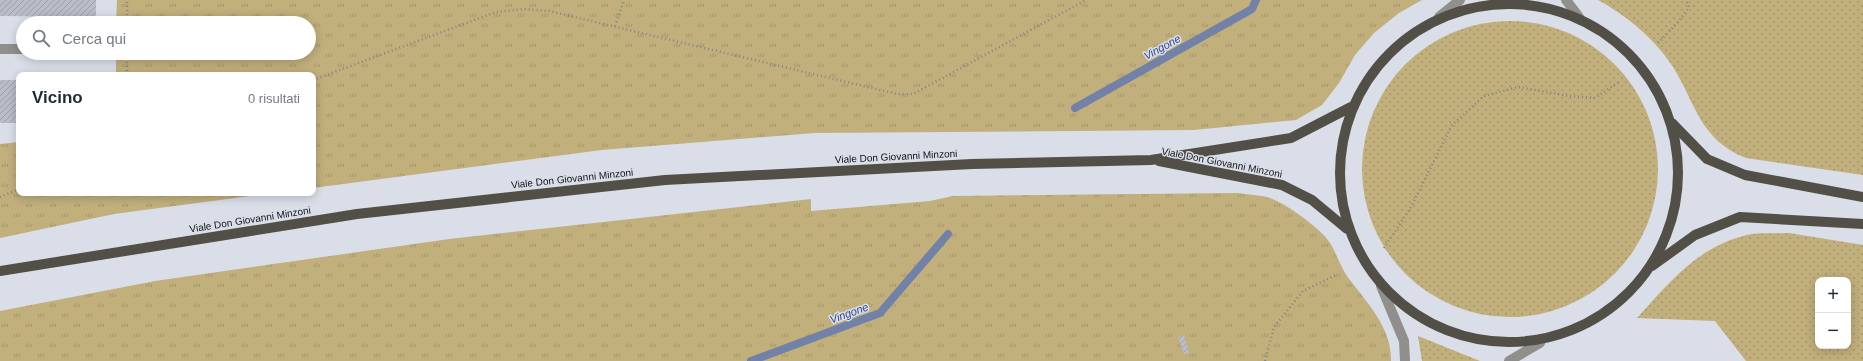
<!DOCTYPE html>
<html lang="it">
<meta charset="utf-8">
<style>
body{margin:0;font-family:Helvetica,sans-serif;background:#f2f2f3;color:#1f2937}
.controls{position:absolute;right:12px;bottom:12px;display:grid;overflow:hidden;border-radius:8px;box-shadow:0 2px 10px #0003}
.controls button{width:36px;height:36px;display:grid;place-items:center;padding:0;border:0;border-bottom:1px solid #e0e1e3;background:#fff;color:#1f2937;font:20px sans-serif}
.list{margin:0;padding:0;list-style:none}
h2{display:flex;justify-content:space-between;align-items:center;height:52px;margin:0;padding:0 16px;font-size:17px}
h2 small{font-size:13px;font-weight:400;color:#747a83}
.icon{flex:none;width:22px;height:22px;fill:none;stroke:currentColor;stroke-width:2;stroke-linecap:round;stroke-linejoin:round}
.map{position:relative;flex:none;width:1863px;height:361px;overflow:hidden}
.search{position:absolute;background:#fff;box-shadow:0 2px 10px #0003;left:16px;top:16px;width:300px;height:44px;display:flex;align-items:center;gap:10px;box-sizing:border-box;padding:0 14px;border-radius:22px;color:#747a83;font-size:15px}
.panel{position:absolute;background:#fff;box-shadow:0 2px 10px #0003;left:16px;top:72px;width:300px;height:124px;border-radius:8px}
.map>svg:first-child{display:block}
</style>
<div class="map">
<svg width="1863" height="361" viewBox="0 0 1863 361">
<defs>
<pattern id="grass-dots" width="8" height="8" patternUnits="userSpaceOnUse"><rect width="8" height="8" fill="#c1af7c"/><path d="M2 2h.1M6 6h.1" fill="none" stroke="#a5966a" stroke-width="1.8" stroke-linecap="round"/></pattern>
<pattern id="park-tufts" width="24" height="20" patternUnits="userSpaceOnUse"><rect width="24" height="20" fill="#c1af7c"/><path d="M3 7l-1-3M5 7V3M7 7l1-3M15 17l-1-3M17 17v-4M19 17l1-3" fill="none" stroke="#a5966a"/></pattern>
<pattern id="building-hatch" width="6" height="6" patternUnits="userSpaceOnUse"><rect width="6" height="6" fill="#b9bdc8"/><path d="M-1 1l2-2M0 6l6-6M5 7l2-2" fill="none" stroke="#9ea2ab"/></pattern>
</defs>
<rect width="100%" height="100%" fill="#dadee9"/>
<path fill="url(#grass-dots)" fill-rule="evenodd" d="M 1598,0 L 1863,0 L 1863,175 L 1746,158 C 1700,140 1696,104 1673,67 C 1655,39 1627,16 1598,0 Z
M1362 169a148 148 0 1 1 296 0a148 148 0 1 1-296 0Z
M 1789,233 L 1863,245 L 1863,361 L 1746,361 L 1715,321 L 1637,318 C 1670,282 1697,247 1747,235 C 1760,232 1776,234 1789,233 ZM 1818,280 L 1848,280 L 1848,346 L 1818,346 Z
M 1418,336 L 1480,361 L 1422,361 Z"/>
<path fill="url(#park-tufts)" d="M 117,0 L 1422,0 L 1399,13 L 1374,33 L 1355,55 L 1339,83 L 1322,105 L 1296,120 L 1194,130 L 814,133 L 602,150 L 313,188 L 313,75 L 116,75 L 116,53 L 309,53 L 309,23 L 116,23 Z
M 19,142 L 19,193 L 272,193 L 114,214 L 0,238 L 0,144 Z
M 1236,193 C 1246,194 1257,195 1267,197 C 1283,201 1322,229 1330,243 C 1337,254 1340,266 1347,276 C 1366,302 1392,327 1391,361 L 0,361 L 0,311 L 155,281 L 449,239 L 811,199 L 811,211 L 930,201 L 953,196 Z"/>
<g fill="none" stroke-linecap="round" stroke-linejoin="round">
<path stroke="#7181a8" stroke-width="8" d="M 1075,108 L 1252,9 L 1256,0
M 751,361 L 880,313 L 948,234"/>
</g>
<path fill="url(#building-hatch)" d="M 0,0 L 96,0 L 96,17 L 0,16 Z
M 0,80 L 19,80 L 19,123 L 0,123 Z
M 1184,335 L 1189,353 L 1184,354 L 1178,337 Z"/>
<g fill="none" stroke-linecap="round" stroke-linejoin="round">
<path stroke="#82858c" stroke-width="2.5" stroke-dasharray="1 3" stroke-linecap="butt" d="M 127,23 L 127,0
M 615,26 L 624,0
M 1658,43 L 1680,20 L 1689,7 L 1686,0
M 127,75 L 127,53
M 313,80 L 496,12 L 524,9 L 549,11 L 897,94 L 913,94 L 1086,0
M 0,197 L 19,189
M 1384,248 L 1410,209 L 1452,125 L 1484,96 L 1518,87 L 1569,96 L 1595,98 L 1619,82
M 1265,361 L 1274,327 L 1303,291 L 1336,275"/>
<path stroke="#918f8b" stroke-width="10" d="M 0,49 L 23,49"/>
<path stroke="#918f8b" stroke-width="10" d="M 1566,0 L 1579,17
M 1439,17 L 1460,0
M 1381,286 L 1404,341 L 1405,361
M 1509,361 L 1540,343"/>
<path stroke="#524f47" stroke-width="10" d="M1340 173a169 169 0 1 1 338 0a169 169 0 1 1-338 0Z
M 1672,123 L 1707,159 L 1745,175 L 1863,197
M 1159,161 L 1282,185 L 1312,200 L 1347,229
M 1652,266 L 1695,235 L 1740,217 L 1863,224
M 0,271 L 357,214 L 665,180 L 972,164 L 1151,160 L 1291,138 L 1351,107"/>
</g>
<g text-anchor="middle" stroke-width="3" stroke-linejoin="round" paint-order="stroke">
<g font-size="10" fill="#111316" stroke="#dadee9">
<text transform="translate(896 156) rotate(-3)" y="4">Viale Don Giovanni Minzoni</text>
<text transform="translate(1222 162) rotate(11)" y="4">Viale Don Giovanni Minzoni</text>
<text transform="translate(572 178) rotate(-6)" y="4">Viale Don Giovanni Minzoni</text>
<text transform="translate(250 219) rotate(-9)" y="4">Viale Don Giovanni Minzoni</text>
</g>
<g font-size="11" font-style="italic" fill="#34498c" stroke="#dadee9">
<text transform="translate(1162 47) rotate(-29)" y="4">Vingone</text>
<text transform="translate(849 313) rotate(-20)" y="4">Vingone</text>
</g>
</g>
</svg>
<div class="controls">
<button>+</button>
<button>−</button>
</div>
<div class="search"><svg class="icon" aria-label="search" viewBox="0 0 24 24"><circle cx="10" cy="10" r="6"/><path d="M15 15l6 6"/></svg>Cerca qui</div>
<section class="panel">
<h2>Vicino<small>0 risultati</small></h2>
<ul class="list">
</ul>
</section>
</div>
